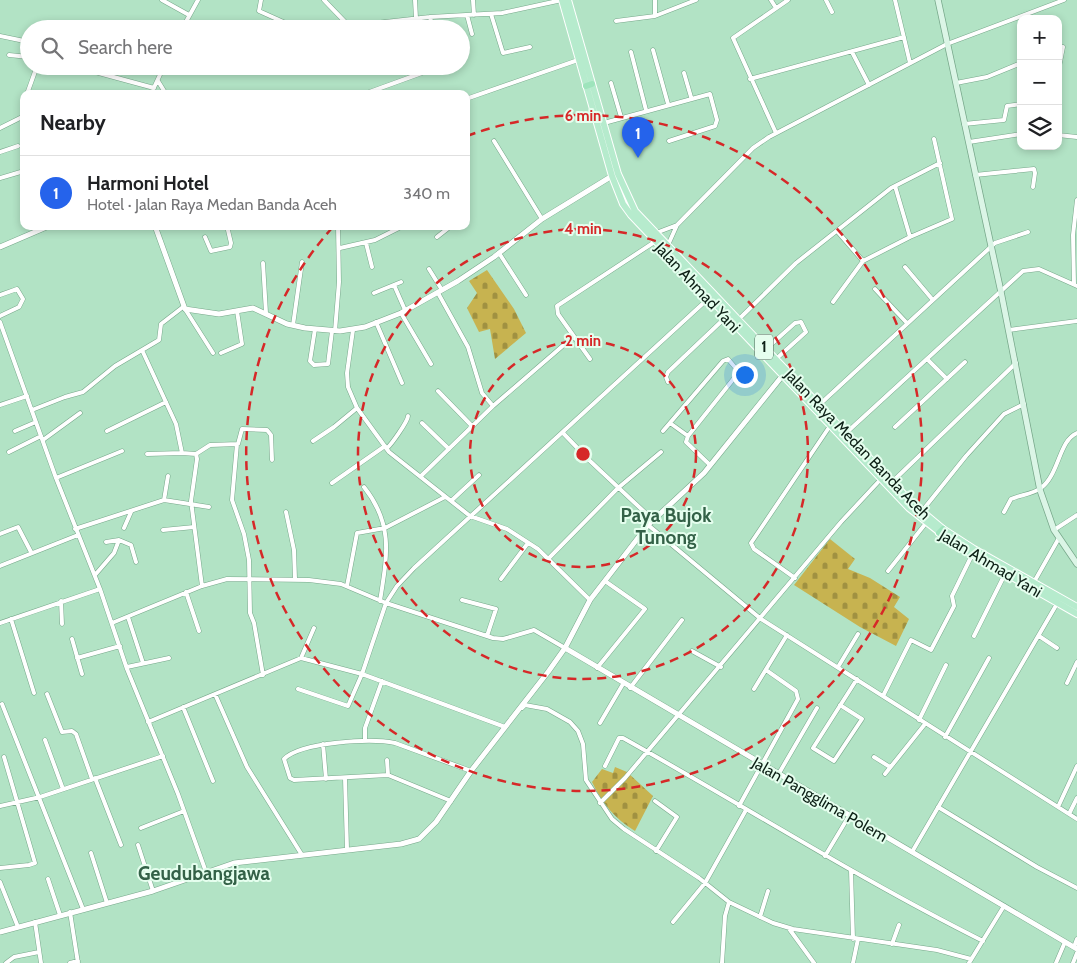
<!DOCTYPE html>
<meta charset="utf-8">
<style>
body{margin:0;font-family:Cabin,sans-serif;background:#f6f6f6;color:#202124}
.controls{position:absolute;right:15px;top:15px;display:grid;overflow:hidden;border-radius:10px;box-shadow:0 2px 8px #0003}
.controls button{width:45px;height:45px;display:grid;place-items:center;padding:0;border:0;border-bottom:1px solid #e0e0e0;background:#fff;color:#202124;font:25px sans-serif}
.you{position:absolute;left:744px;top:374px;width:18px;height:18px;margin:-12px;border:4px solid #fff;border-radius:50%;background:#1a73e8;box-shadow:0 0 0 8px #1a73e833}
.badge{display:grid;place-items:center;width:32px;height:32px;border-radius:50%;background:#2563eb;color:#fff;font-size:16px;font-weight:700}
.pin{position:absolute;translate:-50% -41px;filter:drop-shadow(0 1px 2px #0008)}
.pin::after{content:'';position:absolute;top:26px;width:18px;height:15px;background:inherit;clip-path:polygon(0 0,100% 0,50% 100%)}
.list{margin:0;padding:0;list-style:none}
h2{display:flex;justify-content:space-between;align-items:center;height:65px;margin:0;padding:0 20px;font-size:21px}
h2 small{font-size:16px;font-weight:400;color:#757577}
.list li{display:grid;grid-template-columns:32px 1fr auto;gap:15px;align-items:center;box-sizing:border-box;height:75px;padding:0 20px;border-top:1px solid #e0e0e0}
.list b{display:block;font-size:19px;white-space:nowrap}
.list p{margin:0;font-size:16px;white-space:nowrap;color:#757577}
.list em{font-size:16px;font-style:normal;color:#757577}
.icon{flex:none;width:28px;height:28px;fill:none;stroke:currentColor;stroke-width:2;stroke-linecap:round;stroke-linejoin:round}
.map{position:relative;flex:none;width:1077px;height:963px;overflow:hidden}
.search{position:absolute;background:#fff;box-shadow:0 2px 8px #0003;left:20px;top:20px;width:450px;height:55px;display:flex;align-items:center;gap:12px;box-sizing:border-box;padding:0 18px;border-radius:28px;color:#757577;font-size:19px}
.panel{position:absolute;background:#fff;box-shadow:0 2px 8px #0003;left:20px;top:90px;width:450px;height:140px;border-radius:10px}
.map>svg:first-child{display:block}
</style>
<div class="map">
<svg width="1077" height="963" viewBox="0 0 1077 963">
<defs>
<pattern id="cemetery-stones" width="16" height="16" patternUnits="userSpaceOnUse" patternTransform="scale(1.25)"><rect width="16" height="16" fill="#c7b350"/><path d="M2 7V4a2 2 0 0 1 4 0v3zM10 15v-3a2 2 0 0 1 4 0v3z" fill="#a09141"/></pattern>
</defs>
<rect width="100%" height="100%" fill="#b2e3c5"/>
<path fill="url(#cemetery-stones)" d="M 487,270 L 514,309 L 526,333 L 495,359 L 490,329 L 479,332 L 467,308 L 477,293 L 469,281 Z
M 830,539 L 855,559 L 848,569 L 870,578 L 900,597 L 894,607 L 909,619 L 896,646 L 860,627 L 794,585 Z
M 615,767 L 627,772 L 653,796 L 635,831 C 615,819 602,803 592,782 L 602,769 L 613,773 Z"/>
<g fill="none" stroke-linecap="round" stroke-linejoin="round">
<defs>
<path id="minor" d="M 162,0 L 189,15
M 261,0 L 259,11 L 299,29
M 324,0 L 349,26 L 430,17 L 502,13 L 562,0
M 415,0 L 416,18
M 473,0 L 474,15
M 771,0 L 776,8
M 826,0 L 832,12
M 895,0 L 910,63
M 491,14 L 503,53 L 530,47
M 467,15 L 472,34
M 655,16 L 696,0
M 430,17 L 433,29
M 616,21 L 655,16 L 655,0
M 182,29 L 198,0
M 0,36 L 29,42
M 1058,46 L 1063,47 L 1058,72
M 653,50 L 668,104
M 631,52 L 646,110
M 852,52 L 869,85
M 9,55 L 29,57
M 73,66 L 154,88
M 684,73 L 691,97
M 750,79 L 904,37
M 158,81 L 166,94
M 611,83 L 621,117
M 956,83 L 987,77 L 1021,63
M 27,94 L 37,66
M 151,94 L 164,66
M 364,94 L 441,66
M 466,99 L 578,60
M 604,123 L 710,94 L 717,120 L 715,126 L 669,141
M 964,124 L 1004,120 L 1007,106 L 1021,104
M 0,128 L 24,116
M 776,133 L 733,38 L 788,0
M 1058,135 L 1077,137
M 494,141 L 542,219
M 969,142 L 1021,134
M 0,152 L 18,146
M 975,175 L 1034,169 L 1035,173 L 1033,187
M 0,178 L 24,171
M 895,186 L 910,237 L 952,219 L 934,139
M 656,233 L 677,225
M 205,237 L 211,251 L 230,247 L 231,243 L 227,226
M 437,237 L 451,226
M 366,243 L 372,267
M 668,245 L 677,225 L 753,148 L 769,137 L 947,44 L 1064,0
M 340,248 L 375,240 L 403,226
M 499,253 L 526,295
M 863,261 L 910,237
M 263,263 L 266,313
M 905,267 L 932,299
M 429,269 L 442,290
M 1074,284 L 1073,235 L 1077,200
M 394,285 L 405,310
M 875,289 L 906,322
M 374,293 L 401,282
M 438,293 L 468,347 L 482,393 L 493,406
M 0,295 L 17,289 L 23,299 L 19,307 L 0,316
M 833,302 L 863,261 L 837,231
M 185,309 L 213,353
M 401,313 L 431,364
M 738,320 L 796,263 L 891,188 L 940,163
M 0,322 L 56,478 L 100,589 L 127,669 L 178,794 L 206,872
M 376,322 L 402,383
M 293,325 L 302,262
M 315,329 L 310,361 L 314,365 L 328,364 L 332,331
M 353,330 L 347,373 L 348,387 L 357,408 L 389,452 L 470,516 L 507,529 L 538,549 L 590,600
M 1009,330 L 1077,321
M 335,331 L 339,282 L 338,226
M 766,349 L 795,323 L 801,322 L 806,332 L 776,359
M 142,350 L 176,424 L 182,453 L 196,454 L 210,445 L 238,444 L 242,429 L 267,430 L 271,435 L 272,460
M 221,353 L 242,344 L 237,311
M 590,359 L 558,314 L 557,306 L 656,241
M 927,359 L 947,379
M 668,382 L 666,377 L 668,372 L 727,316
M 438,391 L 472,426
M 0,405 L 27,396
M 819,405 L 995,243 L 1028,232
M 32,410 L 65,397 L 83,392 L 115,366 L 159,340 L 161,324 L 183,307
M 422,423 L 449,449
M 670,423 L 688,436
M 895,427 L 965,362
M 15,431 L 36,422
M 107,431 L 166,402
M 663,431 L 723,361 L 728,359 L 739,372 L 688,436 L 686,442 L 710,465
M 563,433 L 589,460 L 653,520
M 846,433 L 1023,271 L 1039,269 L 1077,286
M 43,440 L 80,413
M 313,441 L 334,427 L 357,408
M 237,444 L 232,500 L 244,534 L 249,560 L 250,613 L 254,623 L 263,675
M 387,448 C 391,445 408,421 408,416
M 9,452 L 41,436
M 147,454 L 182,453
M 196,454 L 197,459 L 191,501 L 202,586
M 421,476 L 493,406 L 573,337
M 56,478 L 122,451
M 892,482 L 1016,363
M 332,483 L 385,446
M 364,487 C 394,525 387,556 380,601
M 164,500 L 168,476
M 451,501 L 479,475
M 922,511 L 966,456 L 1004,414 L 1024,404
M 286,512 L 294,550 L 295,579
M 1004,512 L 1011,499 C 1020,495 1033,494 1041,488 C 1059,475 1059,440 1077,433
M 648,525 L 761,619 L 1077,819
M 124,528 L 131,512
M 75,529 L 164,500 L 209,507
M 163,530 L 194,527
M 1054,530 L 1077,515
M 0,534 L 18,527 L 31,552
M 106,542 L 119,540 L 131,545 L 136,562
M 549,558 L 618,488 L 661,452
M 0,566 L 78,535
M 888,571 L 926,523
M 95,575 L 114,553 L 119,540
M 795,578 L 754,549 L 751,543 L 830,426
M 501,579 L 528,543
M 1034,582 L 1059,538
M 347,586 L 357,533 L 385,528 L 445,497
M 186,592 L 199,631
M 462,600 L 496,609 L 487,636
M 61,601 L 62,624
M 128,617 L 143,663
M 11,619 L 34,693
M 0,623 L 100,589
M 112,623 L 202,586 L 227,579 L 309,580 L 341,584 L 386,603 L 493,638 L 503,639 L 534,630 L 565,648
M 974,636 L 1005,574
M 1039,636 L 1057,648
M 72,639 L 82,674
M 692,651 L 721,667
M 77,658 L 120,646
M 301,658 L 314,628
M 127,667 L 169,658
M 838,667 L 858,634
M 597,668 L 645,609 L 605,581
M 1067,683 L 1077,662
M 630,688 L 682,620
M 754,689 L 787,635
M 47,694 L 62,732 L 72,731 L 76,734 L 92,779
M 215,694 L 247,767 L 302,855
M 883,696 L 911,640 L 931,650 L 954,606 L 952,596 L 972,555
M 2,704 L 83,909
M 840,705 L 862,719 L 834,761 L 813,748 L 857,679
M 183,707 L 213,781
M 522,708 L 525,705 L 547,709 L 570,722 L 578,731 L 583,744 L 586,780 L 612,819 L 624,829 L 699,878 L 729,902 L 773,923 L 793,929 L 937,950 L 971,959
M 919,720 L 946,665
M 148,722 L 301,658 L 362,674 L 348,706 L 298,689
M 600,723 L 623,684
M 505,727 L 362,674 L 386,603 L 397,586 L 414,568 L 709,298
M 945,737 L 989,658
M 45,740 L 63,789
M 365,741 L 365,728 L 382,681
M 323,744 L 326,779
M 874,757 L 890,767
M 387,760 L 388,775
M 605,766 L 619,738 L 623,738 C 743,805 859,879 983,941
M 885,774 L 925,724
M 778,775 L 817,708
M 95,778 L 121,845
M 345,778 L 347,849
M 451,801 L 388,775 L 294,780 L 290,778 L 284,759 C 301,742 371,738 395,743 L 471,771
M 655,801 L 677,817 L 656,851
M 600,803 L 625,778 L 841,522 L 881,479
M 0,806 L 40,797 L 163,756
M 739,806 L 798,699 L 796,691 L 766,670
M 938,807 L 1037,867 L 1077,888
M 1058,807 L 1077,766
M 1069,814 L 1077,798
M 141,828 L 184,811
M 138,845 L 153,891
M 912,852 L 1058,602
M 91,853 L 107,903
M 825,856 L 849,816
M 0,868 L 29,865 L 35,863 L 4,757
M 851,870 L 853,939
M 48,879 L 60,915
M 0,882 L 18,927
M 70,912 L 78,963
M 760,917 L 768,891
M 35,922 L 41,963
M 673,922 L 705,883 L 746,810
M 790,930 L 814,963
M 892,944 L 899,925
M 1074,947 L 1077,939
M 6,963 L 14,957 L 39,952
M 70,963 L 78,961
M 722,963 L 725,916 L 729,902
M 853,963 L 858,939
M 969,963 L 1004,906
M 1056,963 L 1065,942
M 1073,963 L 1077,953"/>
<path id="tertiary" d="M 155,226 L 185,309 L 219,314 L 253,308 L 287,324 L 305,328 L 340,331 L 365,327 L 401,313 L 458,281 L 494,257 L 542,219 L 612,176
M 0,247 L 49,226
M 565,648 L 1077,949
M 0,932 L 153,891 L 234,863 L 401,844 L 419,839 L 436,822 L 471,771 L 548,672 L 565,648 L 590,600 L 648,525 L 704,473 L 783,375"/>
<path id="secondary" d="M 938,0 L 1001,292 L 1040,490 L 1054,530 L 1077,564"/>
<path id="primary" d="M 562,0 L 612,176 L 623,204 L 631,215 L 909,508 L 956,545 L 1077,614
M 568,0 L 618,174 L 635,211 L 913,504 L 943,529 L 974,549 L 1077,607"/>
<path id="trunk" d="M 586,86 L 592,84
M 939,533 L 943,529"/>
</defs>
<use href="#minor" stroke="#77a78a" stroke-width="5"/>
<use href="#tertiary" stroke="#77a78a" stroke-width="6"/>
<use href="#secondary" stroke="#77a78a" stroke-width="7"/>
<use href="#primary" stroke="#fff" stroke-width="8"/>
<use href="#trunk" stroke="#fff" stroke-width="8"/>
<use href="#minor" stroke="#fff" stroke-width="4"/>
<use href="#tertiary" stroke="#fff" stroke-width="5"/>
<use href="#secondary" stroke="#dbf5e6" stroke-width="5.5"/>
<use href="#primary" stroke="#b6ebcd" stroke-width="6"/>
<use href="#trunk" stroke="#9ee4bc" stroke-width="6"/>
</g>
<g fill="none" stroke="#d62828" stroke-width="2.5" stroke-dasharray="9 6">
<circle cx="583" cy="454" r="113"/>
<circle cx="583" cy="454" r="225"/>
<path d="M467 136A338 338 0 1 1 332 228"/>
</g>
<g text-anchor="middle" stroke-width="4" stroke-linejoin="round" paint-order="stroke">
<rect fill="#e5feee" stroke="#4e6357" stroke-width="1" x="755" y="334.5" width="18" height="25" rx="4"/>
<g font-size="15" font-weight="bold" fill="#0d2016">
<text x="764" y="352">1</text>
</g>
<g font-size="16" fill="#0d2016" stroke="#e5feee">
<text transform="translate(698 287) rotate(47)" y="6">Jalan Ahmad Yani</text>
<text transform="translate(858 444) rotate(46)" y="6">Jalan Raya Medan Banda Aceh</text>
<text transform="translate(991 563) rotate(31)" y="6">Jalan Ahmad Yani</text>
<text transform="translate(820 799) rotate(30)" y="6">Jalan Pangglima Polem</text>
</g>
<g font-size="19" font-weight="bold" fill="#336147" stroke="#e5feee">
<text x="666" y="522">Paya Bujok<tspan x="666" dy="22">Tunong</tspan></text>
<text x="204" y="880">Geudubangjawa</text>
</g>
</g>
<circle cx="583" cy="454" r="8" fill="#d62828" stroke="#e5feee" stroke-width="2.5"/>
<g font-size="15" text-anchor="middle" font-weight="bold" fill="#d62828" stroke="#e5feee" stroke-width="4" stroke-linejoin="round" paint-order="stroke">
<text x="583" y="121">6 min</text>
<text x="583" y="234">4 min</text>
<text x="583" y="346">2 min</text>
</g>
</svg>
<div class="controls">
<button>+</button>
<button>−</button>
<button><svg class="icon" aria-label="layers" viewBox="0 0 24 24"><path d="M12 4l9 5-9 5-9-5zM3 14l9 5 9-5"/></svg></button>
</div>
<div class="you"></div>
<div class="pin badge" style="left:638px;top:158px">1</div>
<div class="search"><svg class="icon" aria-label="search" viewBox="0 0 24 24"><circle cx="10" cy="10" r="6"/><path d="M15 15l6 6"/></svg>Search here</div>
<section class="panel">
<h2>Nearby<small></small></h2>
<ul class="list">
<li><span class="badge">1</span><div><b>Harmoni Hotel</b><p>Hotel · Jalan Raya Medan Banda Aceh</p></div><em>340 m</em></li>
</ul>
</section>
</div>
